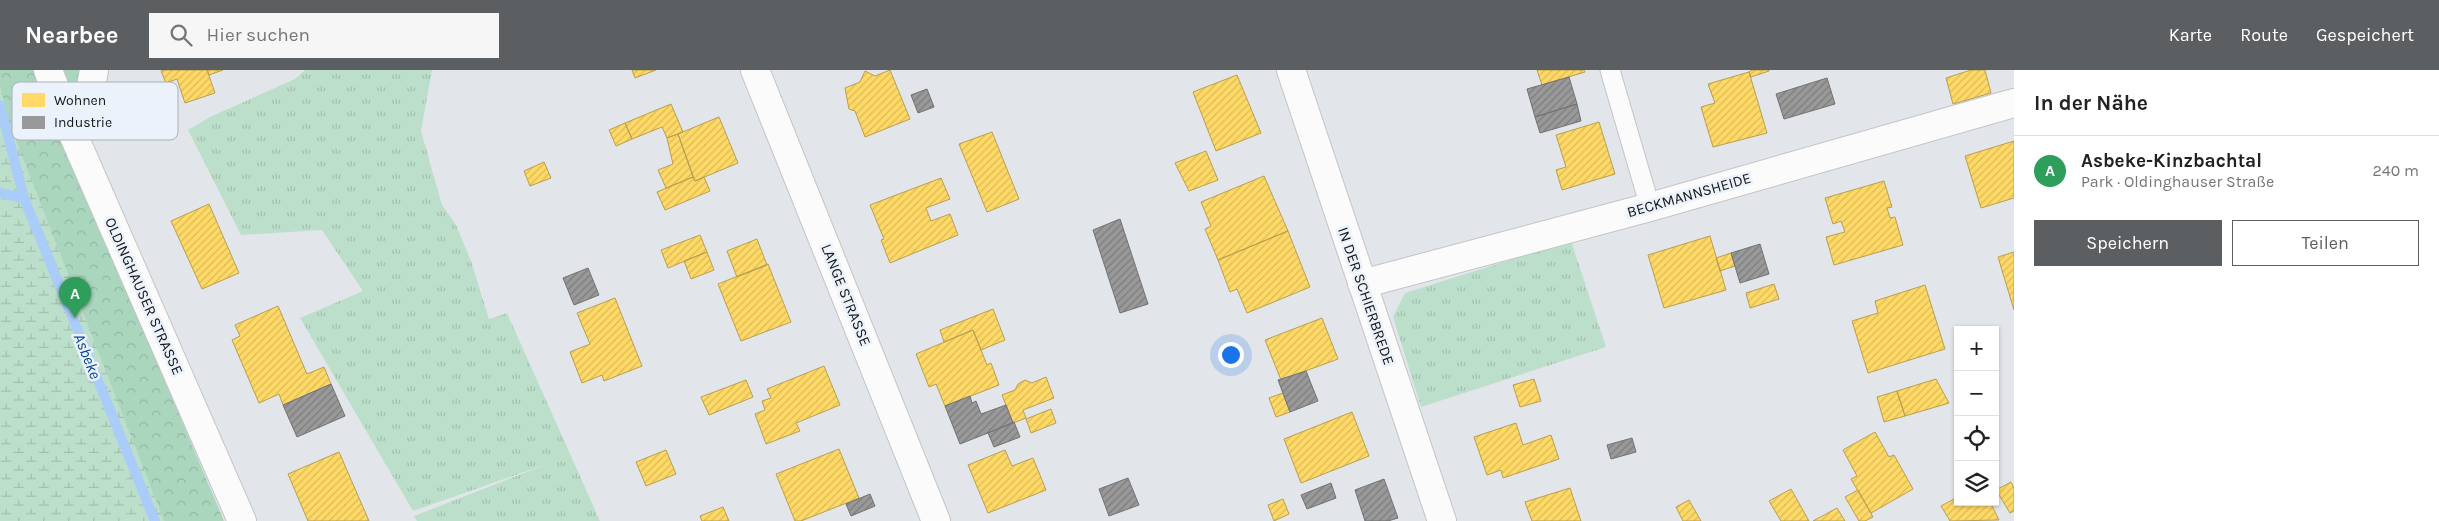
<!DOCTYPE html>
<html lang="de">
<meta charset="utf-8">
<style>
body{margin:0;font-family:Karla,sans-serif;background:#f6f6f6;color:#222}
.controls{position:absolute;right:15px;bottom:15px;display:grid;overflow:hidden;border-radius:0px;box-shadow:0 1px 4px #0004}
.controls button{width:45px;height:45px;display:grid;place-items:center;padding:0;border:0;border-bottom:1px solid #e0e0e0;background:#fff;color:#222;font:25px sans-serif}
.you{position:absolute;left:1230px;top:284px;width:18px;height:18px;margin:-12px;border:4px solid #fff;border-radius:50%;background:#1a73e8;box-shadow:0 0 0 8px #1a73e833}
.badge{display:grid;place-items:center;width:32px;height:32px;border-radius:50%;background:#5c5f62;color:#fff;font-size:16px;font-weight:700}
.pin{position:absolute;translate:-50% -41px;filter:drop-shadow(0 1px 2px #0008)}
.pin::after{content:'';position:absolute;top:26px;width:18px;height:15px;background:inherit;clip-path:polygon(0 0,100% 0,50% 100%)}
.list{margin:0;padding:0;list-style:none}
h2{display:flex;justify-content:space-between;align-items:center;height:65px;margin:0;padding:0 20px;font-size:21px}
h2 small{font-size:16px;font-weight:400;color:#767676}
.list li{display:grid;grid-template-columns:32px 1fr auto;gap:15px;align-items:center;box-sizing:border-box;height:70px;padding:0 20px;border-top:1px solid #e0e0e0}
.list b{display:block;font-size:19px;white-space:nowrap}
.list p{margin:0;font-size:16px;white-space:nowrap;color:#767676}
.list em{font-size:16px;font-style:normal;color:#767676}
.actions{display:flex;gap:10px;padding:15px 20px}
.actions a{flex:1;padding:11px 0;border:1px solid #5c5f62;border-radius:0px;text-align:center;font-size:18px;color:#5c5f62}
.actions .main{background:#5c5f62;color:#fff}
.icon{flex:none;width:28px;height:28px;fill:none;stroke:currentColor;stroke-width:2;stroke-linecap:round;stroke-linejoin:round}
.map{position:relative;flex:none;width:2014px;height:451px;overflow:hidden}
header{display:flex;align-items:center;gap:30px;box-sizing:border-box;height:70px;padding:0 25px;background:#5c5f62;color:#fff}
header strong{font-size:24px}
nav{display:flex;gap:28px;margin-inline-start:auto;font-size:18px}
.search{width:350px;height:45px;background:#f6f6f6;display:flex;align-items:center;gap:12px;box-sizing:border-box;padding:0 18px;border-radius:0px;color:#767676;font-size:19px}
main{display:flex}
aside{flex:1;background:#fff}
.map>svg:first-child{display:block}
</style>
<header>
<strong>Nearbee</strong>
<div class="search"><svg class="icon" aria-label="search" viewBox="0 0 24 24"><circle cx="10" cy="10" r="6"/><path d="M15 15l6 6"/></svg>Hier suchen</div>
<nav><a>Karte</a><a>Route</a><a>Gespeichert</a></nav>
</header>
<main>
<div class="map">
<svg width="2014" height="451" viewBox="0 0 2014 451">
<defs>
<pattern id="grass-tufts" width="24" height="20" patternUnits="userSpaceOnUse" patternTransform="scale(1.25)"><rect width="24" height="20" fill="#bcdfcb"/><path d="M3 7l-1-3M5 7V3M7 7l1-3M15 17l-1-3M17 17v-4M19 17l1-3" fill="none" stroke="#a1bfae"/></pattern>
<pattern id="forest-crowns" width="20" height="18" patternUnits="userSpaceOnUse" patternTransform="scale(1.25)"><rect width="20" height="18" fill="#abd6be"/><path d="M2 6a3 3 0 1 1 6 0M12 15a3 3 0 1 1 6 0" fill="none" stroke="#92b7a3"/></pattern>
<pattern id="wetland-marsh" width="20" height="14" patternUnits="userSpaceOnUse" patternTransform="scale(1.25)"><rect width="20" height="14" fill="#bcdfcb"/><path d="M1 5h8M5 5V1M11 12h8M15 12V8" fill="none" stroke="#a1bfae"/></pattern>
<pattern id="homes-hatch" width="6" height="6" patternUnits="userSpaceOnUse" patternTransform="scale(1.25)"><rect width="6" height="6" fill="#ffd966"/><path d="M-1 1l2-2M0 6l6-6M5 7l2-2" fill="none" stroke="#daba58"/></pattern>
<pattern id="industry-hatch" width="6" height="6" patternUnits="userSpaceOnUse" patternTransform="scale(1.25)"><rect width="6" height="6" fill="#999"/><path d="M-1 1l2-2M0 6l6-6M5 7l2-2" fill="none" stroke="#7c7c7c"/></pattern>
</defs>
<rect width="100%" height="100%" fill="#e2e6ea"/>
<path fill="url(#grass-tufts)" d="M 305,0 L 432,0 L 421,61 L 442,135 L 456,155 L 471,191 L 489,249 L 507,243 L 600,451 L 417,451 L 414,446 L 547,394 L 413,441 L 300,248 L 363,221 L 322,160 L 241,165 L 188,60 L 212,46 L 295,9 Z
M 1571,171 L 1606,277 L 1421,337 L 1393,247 L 1405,223 Z"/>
<path fill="url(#forest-crowns)" d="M 0,0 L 80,0 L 76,100 L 224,451 L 0,451 Z"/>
<path fill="url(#wetland-marsh)" d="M 0,15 L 9,52 L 164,451 L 0,451 Z"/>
<path fill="url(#homes-hatch)" stroke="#b89e4f" d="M 164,0 L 207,0 L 215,23 L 185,33 L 177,9 L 166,13 L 161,1 Z
M 207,0 L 223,0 L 209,5 Z
M 632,0 L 656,0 L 635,8 Z
M 890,0 L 910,49 L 865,67 L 855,41 L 849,39 L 845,18 L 860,12 L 865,1 L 875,6 Z
M 1537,0 L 1584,0 L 1585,2 L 1542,15 Z
M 1752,0 L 1769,0 L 1769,1 L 1751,7 L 1749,2 Z
M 1971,0 L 1985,0 L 1991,23 L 1953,34 L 1946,8 Z
M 1749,2 L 1767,63 L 1713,77 L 1701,37 L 1715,33 L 1708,14 Z
M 1237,5 L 1261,63 L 1216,81 L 1193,22 Z
M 671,34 L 683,62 L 667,68 L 662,57 L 632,69 L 625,53 Z
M 719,47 L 738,93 L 695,111 L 678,64 Z
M 1599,52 L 1615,104 L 1562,120 L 1556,100 L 1566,97 L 1556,65 Z
M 625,53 L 632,69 L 616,76 L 609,60 Z
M 992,62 L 1019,129 L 987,142 L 959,74 Z
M 678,64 L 693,107 L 666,118 L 658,100 L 673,94 L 667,68 Z
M 2014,71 L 2014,128 L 1981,138 L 1965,86 Z
M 1206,81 L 1218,110 L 1189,121 L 1175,93 Z
M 544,92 L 551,108 L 530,116 L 524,101 Z
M 1264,106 L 1288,161 L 1218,190 L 1205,159 L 1211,156 L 1201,132 Z
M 693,107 L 695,111 L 704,107 L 710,121 L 665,140 L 657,122 Z
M 941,108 L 950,129 L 926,138 L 931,151 L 950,144 L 958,165 L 890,193 L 881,170 L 884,169 L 870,135 Z
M 1884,111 L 1892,137 L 1887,138 L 1890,148 L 1895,147 L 1903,175 L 1834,195 L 1826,167 L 1845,162 L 1841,151 L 1833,154 L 1825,128 Z
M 209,134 L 239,203 L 202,219 L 171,151 Z
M 1288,161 L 1310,217 L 1247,243 L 1237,219 L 1230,222 L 1218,190 Z
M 700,165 L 707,182 L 668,198 L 661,180 Z
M 1710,166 L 1726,220 L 1664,238 L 1648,185 Z
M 757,169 L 767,195 L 737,207 L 727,181 Z
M 707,182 L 714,200 L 691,209 L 684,191 Z
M 2014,182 L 2014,240 L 1998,187 Z
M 1731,183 L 1735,196 L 1720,201 L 1716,188 Z
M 768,194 L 791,252 L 741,271 L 718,214 Z
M 1774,214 L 1779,229 L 1750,238 L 1746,223 Z
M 1925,215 L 1945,279 L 1868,303 L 1852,251 L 1878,243 L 1875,231 Z
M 615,228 L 642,296 L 604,311 L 602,305 L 582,313 L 570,282 L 590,274 L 577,243 Z
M 278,236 L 307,304 L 324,297 L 331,314 L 283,335 L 279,324 L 259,333 L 232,270 L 240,266 L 235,255 Z
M 993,239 L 1005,270 L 981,280 L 973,260 L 944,272 L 940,260 Z
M 1322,248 L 1338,289 L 1281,310 L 1265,270 Z
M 973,260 L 987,295 L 991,293 L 999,315 L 945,336 L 936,314 L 929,317 L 916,284 Z
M 824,296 L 840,335 L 796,353 L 800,361 L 766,374 L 755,344 L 765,340 L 762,331 L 771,328 L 767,319 Z
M 1046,307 L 1054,328 L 1023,340 L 1026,348 L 1013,353 L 1002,325 L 1015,320 L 1018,314 L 1025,310 L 1032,313 Z
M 1534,309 L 1541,331 L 1520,337 L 1513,315 Z
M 1936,309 L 1949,333 L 1905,346 L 1897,321 Z
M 746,310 L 753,327 L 709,345 L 701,327 Z
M 1897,321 L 1905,346 L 1884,352 L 1877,327 Z
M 1283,323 L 1290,342 L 1276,347 L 1269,328 Z
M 1051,339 L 1056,353 L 1031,363 L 1026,349 Z
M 1352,342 L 1369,386 L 1301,413 L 1284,369 Z
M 1516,353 L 1523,375 L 1551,365 L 1559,389 L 1503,408 L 1501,400 L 1487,405 L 1474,367 Z
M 1875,362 L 1889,387 L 1894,385 L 1913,419 L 1871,443 L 1851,409 L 1857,406 L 1843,380 Z
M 839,379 L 859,428 L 801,451 L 795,451 L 776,404 Z
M 666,380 L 676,404 L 646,416 L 636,392 Z
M 1005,380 L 1012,396 L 1033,388 L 1046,420 L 988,443 L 968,395 Z
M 339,382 L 369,451 L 308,451 L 288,404 Z
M 2011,412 L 2014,418 L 2014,441 L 2010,443 L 1996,420 Z
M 1570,418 L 1581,451 L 1532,451 L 1525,432 Z
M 1791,419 L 1809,451 L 1781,451 L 1769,431 Z
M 1858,420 L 1873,447 L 1865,451 L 1859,451 L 1845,427 Z
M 1958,427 L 1958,432 L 1990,432 L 1999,450 L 1950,451 L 1941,436 Z
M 1283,429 L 1289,444 L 1274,451 L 1268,435 Z
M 1689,430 L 1701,451 L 1683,451 L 1676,437 Z
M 723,437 L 729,451 L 702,451 L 700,446 Z
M 1837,438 L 1845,451 L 1813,451 Z"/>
<path fill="url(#industry-hatch)" stroke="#717273" d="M 1569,7 L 1577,34 L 1535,47 L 1527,19 Z
M 1827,8 L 1835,34 L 1784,49 L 1776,24 Z
M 927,19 L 934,37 L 918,43 L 911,25 Z
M 1577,34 L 1581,51 L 1540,63 L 1535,47 Z
M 1120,149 L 1148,234 L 1120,243 L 1093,160 Z
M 1760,174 L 1769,204 L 1740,213 L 1731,183 Z
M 588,198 L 599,225 L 574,235 L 563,208 Z
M 1306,301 L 1318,331 L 1290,342 L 1278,310 Z
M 331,314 L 345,346 L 297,367 L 283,335 Z
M 970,326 L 972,333 L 976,331 L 981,344 L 1006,335 L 1013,353 L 960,374 L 945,336 Z
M 1014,352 L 1020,367 L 994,377 L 988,363 Z
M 1632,368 L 1636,382 L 1611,389 L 1607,375 Z
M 1128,408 L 1139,435 L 1109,446 L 1099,419 Z
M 1384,409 L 1398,448 L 1388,451 L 1365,451 L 1355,420 Z
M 1331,413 L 1336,428 L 1307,439 L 1301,425 Z
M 870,424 L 875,436 L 851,446 L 846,434 Z"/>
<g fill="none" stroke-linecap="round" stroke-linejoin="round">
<path stroke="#aaccf8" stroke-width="10" d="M 0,35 L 24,128 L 155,451
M 0,123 L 24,128"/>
<defs>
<path id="service" d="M 1610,0 L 1650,137"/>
<path id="minor" d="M 48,0 L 69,55 L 242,451
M 755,0 L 936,451
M 1291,0 L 1442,451
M 69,55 L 90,22 L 94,0
M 1362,214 L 1650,137 L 2014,33"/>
</defs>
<use href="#service" stroke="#c2c4c7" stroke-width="21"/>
<use href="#minor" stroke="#c2c4c7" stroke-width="30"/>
<use href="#service" stroke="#fbfbfc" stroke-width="19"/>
<use href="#minor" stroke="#fbfbfc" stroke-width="28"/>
</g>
<g text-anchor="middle" stroke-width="5" stroke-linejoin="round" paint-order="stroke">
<g font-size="15" fill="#141619" stroke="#ecf2fb">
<text transform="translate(1689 125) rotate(-16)" y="5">BECKMANNSHEIDE</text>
<text transform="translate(846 225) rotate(68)" y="5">LANGE STRASSE</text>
<text transform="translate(144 226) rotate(66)" y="5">OLDINGHAUSER STRASSE</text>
<text transform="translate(1366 226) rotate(71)" y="5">IN DER SCHIERBREDE</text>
</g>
<g font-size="16" font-style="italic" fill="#05488e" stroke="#ecf2fb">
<text transform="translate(88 286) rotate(68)" y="6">Asbeke</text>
</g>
</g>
<rect x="12" y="12" width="166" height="58" rx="8" fill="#ecf2fb" stroke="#abb0b7" stroke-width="1"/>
<rect x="22" y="23" width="23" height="14" fill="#ffd966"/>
<rect x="22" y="46" width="23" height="13" fill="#999"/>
<g font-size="14" fill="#141619">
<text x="54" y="35">Wohnen</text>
<text x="54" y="57">Industrie</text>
</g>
</svg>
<div class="controls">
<button>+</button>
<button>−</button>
<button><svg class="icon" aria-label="locate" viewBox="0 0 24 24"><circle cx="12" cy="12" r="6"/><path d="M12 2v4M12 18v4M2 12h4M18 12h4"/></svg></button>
<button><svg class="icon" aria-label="layers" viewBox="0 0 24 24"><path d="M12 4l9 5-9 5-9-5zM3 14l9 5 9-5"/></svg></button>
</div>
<div class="you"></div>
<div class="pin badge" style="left:75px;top:248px;background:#2e9e5b">A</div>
</div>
<aside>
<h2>In der Nähe<small></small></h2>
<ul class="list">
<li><span class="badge" style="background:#2e9e5b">A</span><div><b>Asbeke-Kinzbachtal</b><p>Park · Oldinghauser Straße</p></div><em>240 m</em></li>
</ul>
<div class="actions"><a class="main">Speichern</a><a>Teilen</a></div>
</aside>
</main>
